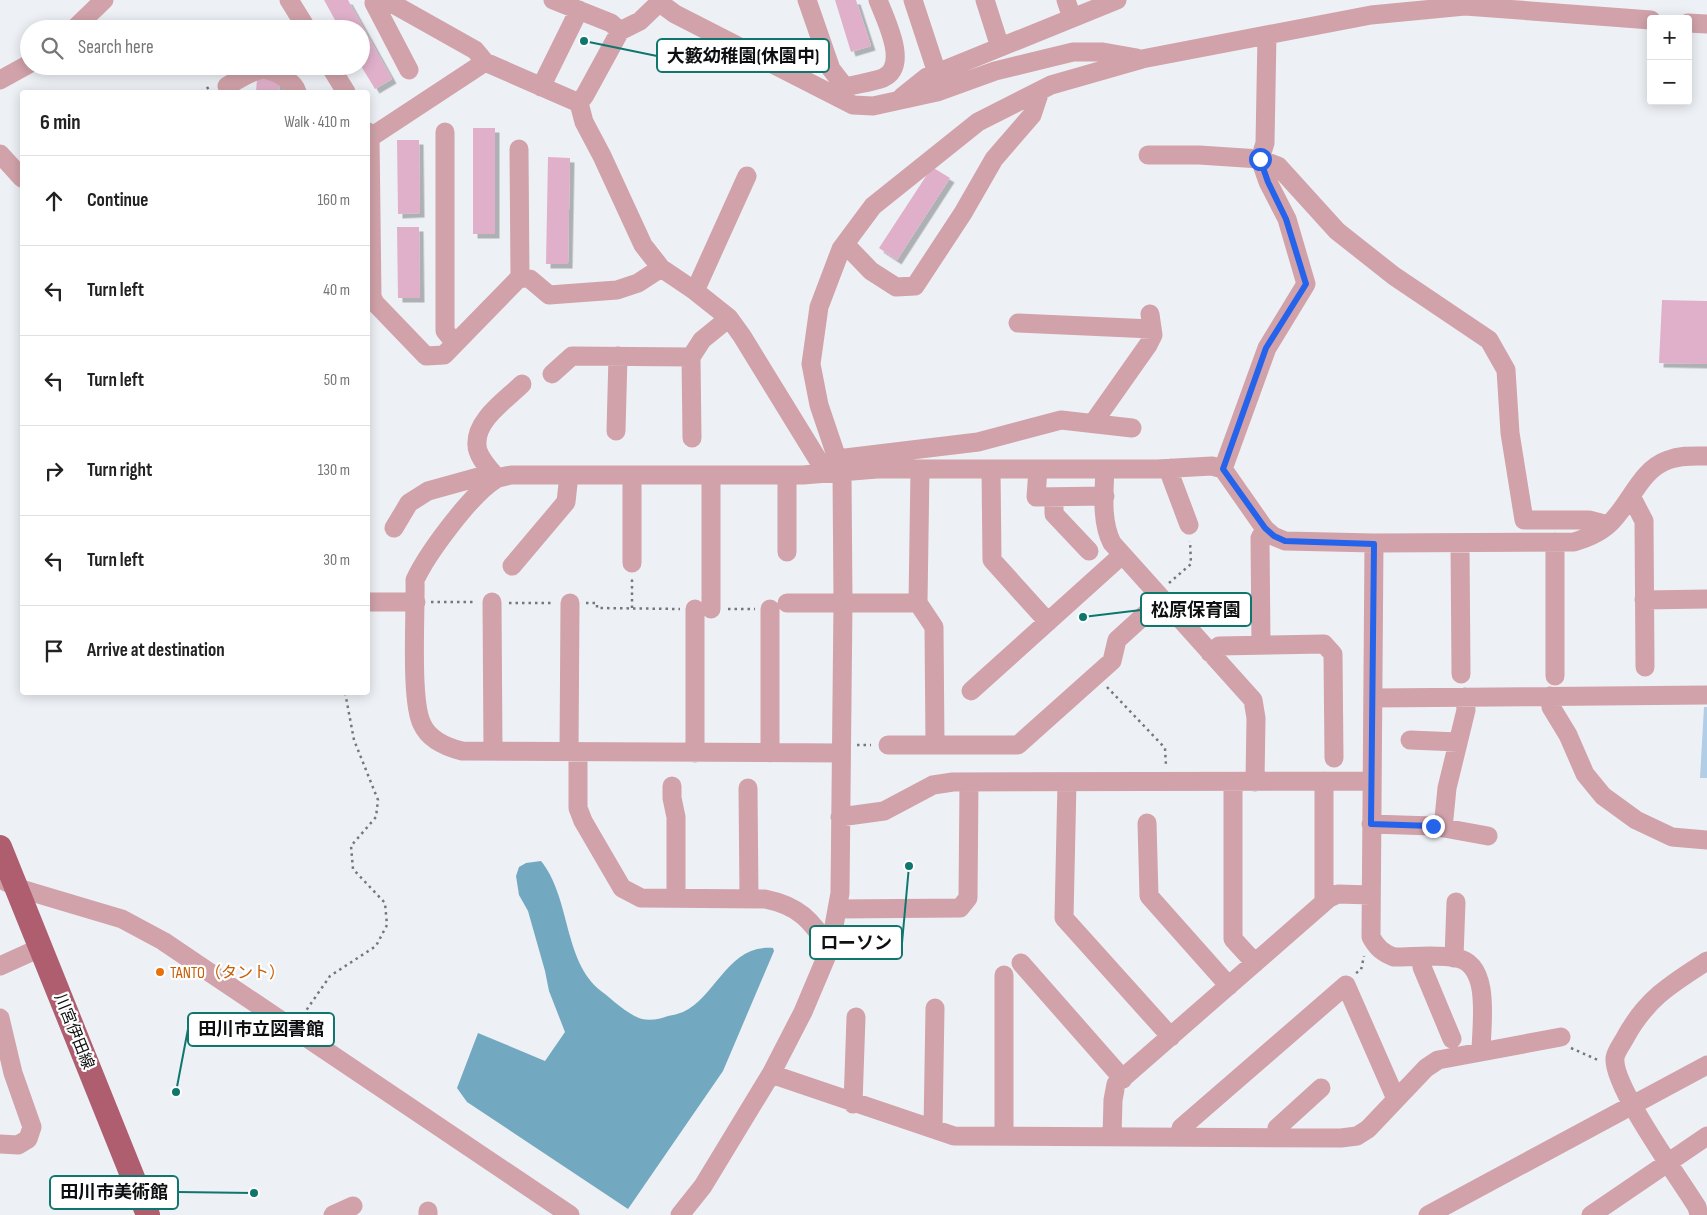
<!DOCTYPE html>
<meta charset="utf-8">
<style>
body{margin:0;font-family:"Sofia Sans Condensed","Noto Sans JP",sans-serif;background:#f2f2f2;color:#222}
.controls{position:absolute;right:15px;top:15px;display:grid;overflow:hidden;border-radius:5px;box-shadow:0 2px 12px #0003}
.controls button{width:45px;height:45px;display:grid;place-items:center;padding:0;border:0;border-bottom:1px solid #e0e0e0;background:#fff;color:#222;font:25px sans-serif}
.stop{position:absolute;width:15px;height:15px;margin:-11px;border:4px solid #2563eb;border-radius:50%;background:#fff}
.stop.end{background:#2563eb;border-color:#fff;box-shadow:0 1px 5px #0008}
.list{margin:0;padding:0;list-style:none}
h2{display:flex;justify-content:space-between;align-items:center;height:65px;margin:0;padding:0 20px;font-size:21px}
h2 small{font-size:16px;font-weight:400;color:#767676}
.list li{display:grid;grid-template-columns:32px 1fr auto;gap:15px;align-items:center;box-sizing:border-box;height:90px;padding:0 20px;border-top:1px solid #e0e0e0}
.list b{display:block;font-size:19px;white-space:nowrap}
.list em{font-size:16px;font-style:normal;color:#767676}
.icon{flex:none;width:28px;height:28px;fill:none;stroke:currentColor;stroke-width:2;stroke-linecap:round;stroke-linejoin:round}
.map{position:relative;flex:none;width:1707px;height:1215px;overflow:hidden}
.search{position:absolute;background:#fff;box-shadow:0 2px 12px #0003;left:20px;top:20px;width:350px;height:55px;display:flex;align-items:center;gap:12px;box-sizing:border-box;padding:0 18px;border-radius:28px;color:#767676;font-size:19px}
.panel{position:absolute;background:#fff;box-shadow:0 2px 12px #0003;left:20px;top:90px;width:350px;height:605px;border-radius:5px}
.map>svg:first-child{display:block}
</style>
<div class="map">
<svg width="1707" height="1215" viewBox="0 0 1707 1215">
<defs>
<filter id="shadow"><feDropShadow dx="4.5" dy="4.5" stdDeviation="0" flood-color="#0004"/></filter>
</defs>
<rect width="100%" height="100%" fill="#edf1f5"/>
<path fill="#b2cde6" d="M 1704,707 L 1707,707 L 1707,778 L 1700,778 Z"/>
<path fill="#73a9c0" d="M 541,861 C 571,898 563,961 601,991 C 613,1000 628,1015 642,1019 C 651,1021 660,1019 668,1016 C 673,1015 678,1014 683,1012 C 717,996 728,944 773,948 L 774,951 L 723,1071 L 628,1209 L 467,1102 L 457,1088 L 478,1033 L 545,1061 L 565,1032 L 549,991 L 545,971 L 528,911 L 519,895 L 516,876 L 519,867 L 526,863 Z"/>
<path fill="#e0b0cb" filter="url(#shadow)" d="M 324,0 L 348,0 L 392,79 L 375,89 L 361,66 L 361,29 L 340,29 Z
M 835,0 L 856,0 L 871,46 L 851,52 Z
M 257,79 L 280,81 L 279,92 L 256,92 Z
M 473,128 L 495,128 L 495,234 L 473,234 Z
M 397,140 L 419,140 L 420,213 L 398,214 Z
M 548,157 L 570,158 L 568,264 L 546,264 Z
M 932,167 L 950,178 L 897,260 L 879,248 Z
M 397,227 L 419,227 L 420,298 L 398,298 Z
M 1662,300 L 1707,301 L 1707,364 L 1659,363 Z"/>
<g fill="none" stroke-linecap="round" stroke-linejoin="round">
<path stroke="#757779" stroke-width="2.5" stroke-dasharray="2.5 4" stroke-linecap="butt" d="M 201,92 L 211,86
M 1169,583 L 1191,564 L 1190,541
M 431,602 L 476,602
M 509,603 L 553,603
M 586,603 L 597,603 L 597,608 L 680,609
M 632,608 L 632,579
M 728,609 L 755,609
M 1107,687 L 1165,748 L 1166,766
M 857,745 L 871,745
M 1356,973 L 1361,970 L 1364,956
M 303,1015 L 330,976 L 376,946 L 387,925 L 385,903 L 353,869 L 351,846 L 376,817 L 378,800 L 354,740 L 345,692
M 1571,1048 L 1600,1061"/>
<path stroke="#d1a2aa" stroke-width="19" d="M 289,0 L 307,29
M 382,0 L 374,3 L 409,70
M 386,0 L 475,50 L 485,62
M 553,0 L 611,23 L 620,31
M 807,0 L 831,69 L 845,87
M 913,0 L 937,73
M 985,0 L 1000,47
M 1066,0 L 1072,18
M 660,3 L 675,14 L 853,105 L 873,106 L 937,92 L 995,71 L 1073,52 L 1103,52 L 1137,58
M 1688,23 L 1707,24
M 74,29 L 104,0
M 330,66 L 346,92
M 0,80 L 29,64
M 227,86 C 249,74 262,61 285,78 C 291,83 295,85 297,92
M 541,87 L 579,10
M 902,97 L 927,77 L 1117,0
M 839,98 L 845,87 C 857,84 872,82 883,78 C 910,66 885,19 878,0
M 579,103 L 584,122 L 602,156 L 643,245 L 661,268 L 695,291 L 729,318 L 742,336 L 820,463 L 841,472
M 579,103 L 585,95 L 620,31 L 640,21 L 662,0
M 368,132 L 370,137 L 372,297 L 375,303 L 426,356 L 444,355 L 520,277 L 519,149
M 445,132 L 445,331 L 455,343
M 368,139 L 485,62 L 579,103
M 0,154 L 22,178
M 1148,155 L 1199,155 L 1260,159 L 1278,166 L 1337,231 L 1394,276 L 1489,340 L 1506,370 L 1510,433 L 1524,520 L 1589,520 L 1608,525
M 845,244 L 871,271 L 896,287 L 915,286 L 963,213 L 994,159 L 1032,115 L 1040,91
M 520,277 L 530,279 L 549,295 L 617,290 L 638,283 L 661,268
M 695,291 L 747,176
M 1018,323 L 1152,329
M 552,374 L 572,356 L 691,357
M 1093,423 L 1148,345 L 1153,335 L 1150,314
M 616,431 L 618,356
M 692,438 L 691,357 L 702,340 L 729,318
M 837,459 L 978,442 L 1061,420 L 1132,428
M 1171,468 L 1171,477 L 1189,525
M 920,469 L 918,603 L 934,627 L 935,745
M 991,469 L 992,560 L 1048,622
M 1038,469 L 1036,497 L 1105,496
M 1105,469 C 1104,493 1101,522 1112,543 L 1253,700 L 1256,718 L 1255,782
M 1223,469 L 1267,348 L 1306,284 L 1287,219 L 1268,182 L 1260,159 L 1265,143 L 1267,35
M 632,475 L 632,563
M 711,475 L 711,609
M 787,475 L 787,552
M 497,478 C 490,469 477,457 477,445 C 475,420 506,400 522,384
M 1631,496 L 1644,521 L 1645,667
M 1054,497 L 1054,514 L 1089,551
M 394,528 L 409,503 L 428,491 L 493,473
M 1460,543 L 1461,674
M 512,566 L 566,502 L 569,475
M 1644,600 L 1707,599
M 368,602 L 416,602
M 492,602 L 493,751
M 787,603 L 918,603
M 695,609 L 695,753
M 770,609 L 770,753
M 1261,645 L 1260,538 L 1265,529
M 1210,653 L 1219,646 L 1324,644 L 1333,654 L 1334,758
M 1555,676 L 1555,542
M 971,691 L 1122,555
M 1550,696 L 1551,707 L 1568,735 L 1585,774 L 1603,796 L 1636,820 L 1672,837 L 1707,840
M 1373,698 L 1707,695
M 1410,740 L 1458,742
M 888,745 L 1018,745 L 1112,661 L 1117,640 L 1162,599
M 569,752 L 570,603
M 578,752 L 578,808 L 583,821 L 622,888 L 641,898 L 765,899 C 800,906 810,920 830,948
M 841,753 L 462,751 C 446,747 429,740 422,724 C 410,701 416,611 415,580 C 427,554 471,494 496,479 C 500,477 506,476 511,475 L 803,475 L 877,469 L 1157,469 L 1212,466 L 1223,469 L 1265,529 L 1273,536 L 1285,541 L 1374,543 L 1574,542 C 1586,538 1598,534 1608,525 C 1630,506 1639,470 1668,460 C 1681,455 1694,456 1707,456
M 1324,781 L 1324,902
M 1067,782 L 1064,918 L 1171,1037
M 1233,782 L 1233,939 L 1255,963
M 672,786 L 672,798 L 676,817 L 676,898
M 748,788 L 749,898
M 840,817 L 884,811 L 933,785 L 953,782 L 1371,781
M 1147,823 L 1149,896 L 1229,986
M 1371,824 L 1433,826 L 1488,836
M 1443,828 L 1447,788 L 1466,710 L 1465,697
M 0,879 L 18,888 L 122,919 L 163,941 L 570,1215
M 837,909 L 960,908 L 968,898 L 969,782
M 1423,957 L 1422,967 L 1452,1039
M 1454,958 L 1456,902
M 1021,963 L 1123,1079
M 0,966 L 42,947
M 0,1018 L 13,1073 L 32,1127 L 28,1139 L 18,1145 L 0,1144
M 1481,1052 L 1561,1037
M 771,1074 L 954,1136 L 1341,1138 L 1357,1136 L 1368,1129 L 1426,1068 L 1438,1060 L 1481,1052 C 1481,1026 1492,965 1457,958 C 1437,954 1414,957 1394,957 C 1383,953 1377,948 1371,937 L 1374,543
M 853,1104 L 856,1017
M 933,1129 L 935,1008
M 1004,1136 L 1004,975
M 1112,1137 L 1113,1100 L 1116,1084 L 1329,898 L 1338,894 L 1371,895
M 1180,1137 L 1181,1128 L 1346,985 L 1396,1099
M 1277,1137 L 1277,1128 L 1321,1088
M 428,1211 L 428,1215
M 333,1215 L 353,1206
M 680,1215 L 703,1186 L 771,1074 L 803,1012 L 830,948 L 840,893 L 843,602 L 842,473 L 819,405 L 811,364 L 819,307 L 841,249 L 873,206 L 978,122 L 1051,85 L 1142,59 L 1371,15 L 1465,6 L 1651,20
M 1428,1215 L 1707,1065
M 1591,1215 L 1707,1136
M 1699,1215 L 1697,1207 C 1680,1179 1612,1086 1615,1058 C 1616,1051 1622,1044 1625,1038 C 1646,999 1671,984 1707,961"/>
<path stroke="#af5e70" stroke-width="24" d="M 0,847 L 148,1215"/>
</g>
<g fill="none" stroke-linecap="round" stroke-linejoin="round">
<path stroke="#2563eb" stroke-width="6" d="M 1260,159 L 1268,182 L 1286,219 L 1306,284 L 1266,348 L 1223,469 L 1265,528 L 1274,536 L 1285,541 L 1374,544 L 1371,824 L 1433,826"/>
</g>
<circle fill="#e8710a" stroke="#fff" stroke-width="2" cx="160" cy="972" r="5"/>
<g text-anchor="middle" stroke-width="4.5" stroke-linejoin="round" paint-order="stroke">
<g font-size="16" fill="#c56008" stroke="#fff" text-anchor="start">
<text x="170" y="978">TANTO（タント）</text>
</g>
<g font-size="16" fill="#0e0f10" stroke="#fff">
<text transform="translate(75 1031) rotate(68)" y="6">川宮伊田線</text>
</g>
</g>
<path fill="none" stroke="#0f766e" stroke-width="2" d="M584 41L657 56M1083 617L1141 610M909 866L902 943M176 1092L188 1029M254 1193L178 1192"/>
<g fill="#0f766e" stroke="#fff" stroke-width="2">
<circle cx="584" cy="41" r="5"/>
<circle cx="1083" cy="617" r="5"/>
<circle cx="909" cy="866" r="5"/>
<circle cx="176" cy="1092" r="5"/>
<circle cx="254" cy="1193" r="5"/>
</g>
<g fill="#fff" stroke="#0f766e" stroke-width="2">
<rect x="657" y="39" width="172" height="33" rx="5"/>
<rect x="1141" y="593" width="110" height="33" rx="5"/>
<rect x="810" y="926" width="92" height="33" rx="5"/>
<rect x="188" y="1013" width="146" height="33" rx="5"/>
<rect x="50" y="1176" width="128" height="33" rx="5"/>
</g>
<g font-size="18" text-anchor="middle" font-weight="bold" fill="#0e0f10">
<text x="743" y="62">大籔幼稚園(休園中)</text>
<text x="1196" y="616">松原保育園</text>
<text x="856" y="949">ローソン</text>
<text x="261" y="1035">田川市立図書館</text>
<text x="114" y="1198">田川市美術館</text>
</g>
</svg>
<div class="controls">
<button>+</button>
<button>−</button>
</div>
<div class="stop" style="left:1260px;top:159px"></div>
<div class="stop end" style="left:1433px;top:826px"></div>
<div class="search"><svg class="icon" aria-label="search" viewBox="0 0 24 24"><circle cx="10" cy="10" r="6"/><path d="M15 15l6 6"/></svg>Search here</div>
<section class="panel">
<h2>6 min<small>Walk · 410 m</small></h2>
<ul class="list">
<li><svg class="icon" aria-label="ahead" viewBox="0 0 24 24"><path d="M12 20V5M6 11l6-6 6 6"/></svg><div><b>Continue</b></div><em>160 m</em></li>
<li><svg class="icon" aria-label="left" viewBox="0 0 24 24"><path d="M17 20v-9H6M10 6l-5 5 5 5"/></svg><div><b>Turn left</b></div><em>40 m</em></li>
<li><svg class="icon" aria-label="left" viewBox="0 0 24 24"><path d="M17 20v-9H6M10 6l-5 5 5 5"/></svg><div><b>Turn left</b></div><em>50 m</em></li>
<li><svg class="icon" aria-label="right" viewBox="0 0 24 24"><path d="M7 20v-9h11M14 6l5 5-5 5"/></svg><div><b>Turn right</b></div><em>130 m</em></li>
<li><svg class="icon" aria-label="left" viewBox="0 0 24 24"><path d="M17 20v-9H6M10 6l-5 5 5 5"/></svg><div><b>Turn left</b></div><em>30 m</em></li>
<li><svg class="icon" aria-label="arrive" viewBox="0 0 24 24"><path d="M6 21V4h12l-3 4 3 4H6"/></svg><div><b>Arrive at destination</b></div></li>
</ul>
</section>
</div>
